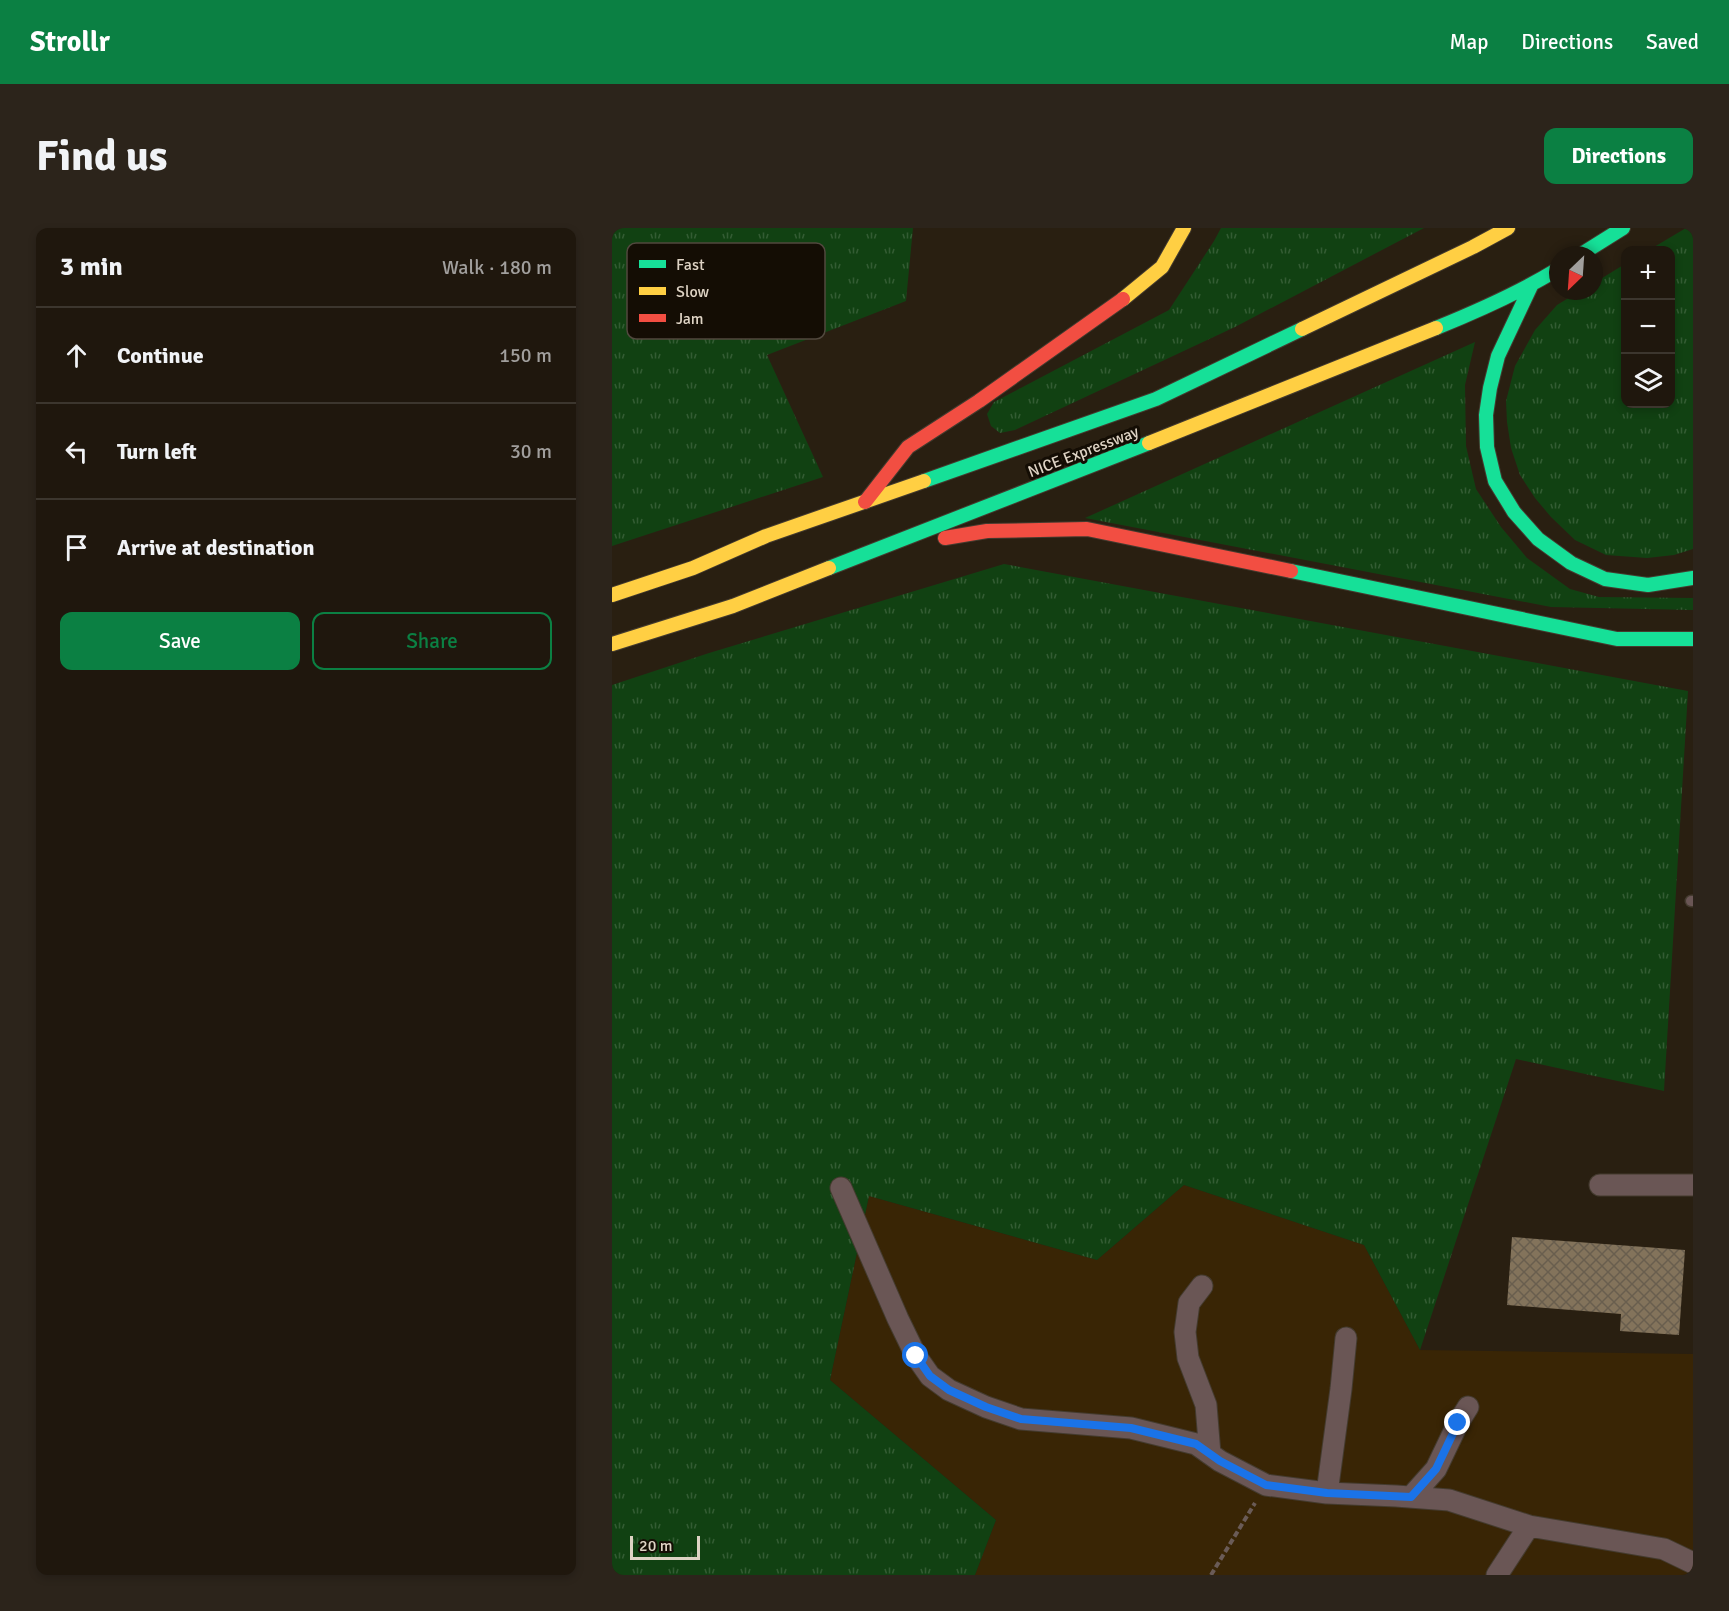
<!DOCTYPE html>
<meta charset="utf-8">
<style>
body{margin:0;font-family:Signika,sans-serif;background:#2c241b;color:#f1f3f6}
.controls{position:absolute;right:18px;top:18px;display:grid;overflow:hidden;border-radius:12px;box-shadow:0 3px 9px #0003}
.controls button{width:54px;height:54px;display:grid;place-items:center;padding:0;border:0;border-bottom:2px solid #3c362e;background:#1f170d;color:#f1f3f6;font:30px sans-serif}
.compass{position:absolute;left:937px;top:18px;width:54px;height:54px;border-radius:50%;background:#1f170d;box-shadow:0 3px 9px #0003;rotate:205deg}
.scale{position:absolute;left:18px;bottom:15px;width:70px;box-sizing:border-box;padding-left:6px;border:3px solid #ded3c4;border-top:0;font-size:16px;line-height:21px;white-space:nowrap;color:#ded3c4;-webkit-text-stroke:4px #140d04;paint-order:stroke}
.stop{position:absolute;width:18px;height:18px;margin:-14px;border:4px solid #1a73e8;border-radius:50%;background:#fff}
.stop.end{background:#1a73e8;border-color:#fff;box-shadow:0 2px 6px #0008}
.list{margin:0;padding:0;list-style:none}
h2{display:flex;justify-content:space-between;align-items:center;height:78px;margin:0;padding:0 24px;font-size:26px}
h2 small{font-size:20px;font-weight:400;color:#a19f9d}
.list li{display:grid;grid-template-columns:39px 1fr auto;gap:18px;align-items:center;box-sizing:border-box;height:96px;padding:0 24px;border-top:2px solid #3c362e}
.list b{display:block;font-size:22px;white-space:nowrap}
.list em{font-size:20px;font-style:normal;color:#a19f9d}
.actions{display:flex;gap:12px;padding:18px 24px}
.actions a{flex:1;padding:14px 0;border:2px solid #0b8043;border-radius:12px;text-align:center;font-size:21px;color:#0b8043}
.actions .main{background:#0b8043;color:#fff}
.icon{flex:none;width:33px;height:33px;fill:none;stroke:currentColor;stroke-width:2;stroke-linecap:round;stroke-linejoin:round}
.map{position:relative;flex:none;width:1081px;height:1347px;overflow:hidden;border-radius:12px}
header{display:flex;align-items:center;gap:36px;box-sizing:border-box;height:84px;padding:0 30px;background:#0b8043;color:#fff}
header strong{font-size:28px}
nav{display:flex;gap:33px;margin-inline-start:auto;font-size:21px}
.intro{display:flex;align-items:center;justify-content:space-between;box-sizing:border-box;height:144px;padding:0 36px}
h1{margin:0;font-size:42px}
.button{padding:15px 27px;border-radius:12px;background:#0b8043;color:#fff;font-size:21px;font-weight:700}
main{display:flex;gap:36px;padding:0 36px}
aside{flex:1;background:#1f170d;border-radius:12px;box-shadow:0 3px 9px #0003}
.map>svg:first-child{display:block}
</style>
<header>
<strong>Strollr</strong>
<nav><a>Map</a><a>Directions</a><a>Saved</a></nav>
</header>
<div class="intro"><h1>Find us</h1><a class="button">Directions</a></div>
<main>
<aside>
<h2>3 min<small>Walk · 180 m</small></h2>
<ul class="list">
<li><svg class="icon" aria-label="ahead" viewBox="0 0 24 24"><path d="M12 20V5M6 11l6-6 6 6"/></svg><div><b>Continue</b></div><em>150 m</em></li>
<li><svg class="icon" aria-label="left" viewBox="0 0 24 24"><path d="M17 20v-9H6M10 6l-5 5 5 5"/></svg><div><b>Turn left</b></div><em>30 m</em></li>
<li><svg class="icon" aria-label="arrive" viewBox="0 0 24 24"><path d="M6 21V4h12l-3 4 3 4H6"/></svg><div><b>Arrive at destination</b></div></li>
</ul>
<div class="actions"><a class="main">Save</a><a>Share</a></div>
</aside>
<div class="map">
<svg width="1081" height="1347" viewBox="0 0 1081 1347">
<defs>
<pattern id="grass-tufts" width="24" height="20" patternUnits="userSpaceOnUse" patternTransform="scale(1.5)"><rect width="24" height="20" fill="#114112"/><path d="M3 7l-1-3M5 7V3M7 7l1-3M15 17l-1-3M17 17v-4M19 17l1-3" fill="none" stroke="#335c33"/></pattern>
<pattern id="building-cross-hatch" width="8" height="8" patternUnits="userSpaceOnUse" patternTransform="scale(1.5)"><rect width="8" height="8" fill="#83735b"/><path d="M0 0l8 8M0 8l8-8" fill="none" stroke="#695e4e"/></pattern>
</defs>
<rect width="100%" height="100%" fill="#291f11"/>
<path fill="#392505" d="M 572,957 L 752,1017 L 808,1122 L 1081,1126 L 1081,1347 L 363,1347 L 384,1292 L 218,1152 L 257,968 L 485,1032 Z"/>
<path fill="url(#grass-tufts)" d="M 0,0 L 301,0 L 294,73 L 155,127 L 211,249 L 0,318 Z
M 609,0 L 812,0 L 623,99 L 403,202 L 388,205 L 379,198 L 375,186 L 382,174 L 557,82 L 602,13 Z
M 1074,0 L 1081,0 L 1081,321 L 1062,327 L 1035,330 L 994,327 L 963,312 L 939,289 L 923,270 L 908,247 L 899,220 L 895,194 L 894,173 L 903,138 L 923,102 L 945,77 L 968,63 L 982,63 L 982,55 L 1013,36 L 1014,176 L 1058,176 L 1058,22 L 1037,22 Z
M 863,114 L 853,157 L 854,218 L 864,261 L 889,299 L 915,330 L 958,361 L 987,369 L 1081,370 L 1081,382 L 939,379 L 473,290 Z
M 392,336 L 1076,463 L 1052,863 L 904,831 L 808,1122 L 752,1017 L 572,957 L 485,1032 L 257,968 L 218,1152 L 384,1292 L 363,1347 L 0,1347 L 0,457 L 97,425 Z"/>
<path fill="url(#building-cross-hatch)" d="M 900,1009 L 1073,1022 L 1067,1107 L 1008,1103 L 1009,1086 L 895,1077 Z"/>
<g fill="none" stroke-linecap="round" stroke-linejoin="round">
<defs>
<path id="lane" d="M 1079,673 L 1081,673"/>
<path id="street" d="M 988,957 L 1081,957
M 229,960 L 286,1091 L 304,1128 L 318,1148 L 337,1162 L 374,1179 L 409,1191 L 519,1200 L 584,1216 L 608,1233 L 654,1257 L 715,1265 L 784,1268 L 837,1272 L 917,1298 L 1052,1321 L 1081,1335
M 590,1058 L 577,1075 L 573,1104 L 576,1130 L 594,1177 L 598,1226
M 715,1265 L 729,1161 L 734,1110
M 799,1269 L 824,1241 L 846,1195 L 856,1179
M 885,1347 L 917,1298"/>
<path id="fast" d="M 968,27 L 1011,0
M 919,58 L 886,128 L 878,160 L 874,187 L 875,219 L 883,253 L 902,284 L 926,311 L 959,335 L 993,351 L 1036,357 L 1081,350
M 824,100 C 866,83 907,65 946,41
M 312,253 L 544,171 L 690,101
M 217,340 L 537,215
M 679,343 L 1005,411 L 1081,411"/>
<path id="slow" d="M 511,71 L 550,39 L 572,0
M 690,101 L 861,19 L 896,0
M 537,215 L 824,100
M 0,367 L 81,340 L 154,308 L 312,253
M 0,416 L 121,378 L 217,340"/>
<path id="jam" d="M 253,274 L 296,219 L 367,173 L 511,71
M 333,310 L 375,303 L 475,301 L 679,343"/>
</defs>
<use href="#lane" stroke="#443b2f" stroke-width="13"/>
<use href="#street" stroke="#443b2f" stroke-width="23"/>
<use href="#fast" stroke="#443b2f" stroke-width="16"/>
<use href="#slow" stroke="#443b2f" stroke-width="16"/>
<use href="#jam" stroke="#443b2f" stroke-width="16"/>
<path stroke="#6a5b57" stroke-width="4" stroke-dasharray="6 3" stroke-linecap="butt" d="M 599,1347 L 643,1275"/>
<use href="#lane" stroke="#6a5655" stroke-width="10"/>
<use href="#street" stroke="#6a5655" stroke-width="21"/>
<use href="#fast" stroke="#16e098" stroke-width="14"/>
<use href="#slow" stroke="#ffcf43" stroke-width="14"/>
<use href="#jam" stroke="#f24e42" stroke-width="14"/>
</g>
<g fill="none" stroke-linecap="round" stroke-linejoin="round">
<path stroke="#1a73e8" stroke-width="8" d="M 304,1128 L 318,1148 L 337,1162 L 374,1179 L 409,1191 L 519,1200 L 584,1216 L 608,1233 L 654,1257 L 715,1265 L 799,1269 L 824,1241 L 846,1195"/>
</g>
<g text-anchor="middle" stroke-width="6" stroke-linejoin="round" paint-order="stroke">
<g font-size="16" fill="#ded3c4" stroke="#140d04">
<text transform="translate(471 223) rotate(-21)" y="6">NICE Expressway</text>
</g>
</g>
<rect x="15" y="15" width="198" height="96" rx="9" fill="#140d04" stroke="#51483e" stroke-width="1.5"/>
<rect x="27" y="32" width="27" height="8" fill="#16e098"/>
<rect x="27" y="59" width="27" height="8" fill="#ffcf43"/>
<rect x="27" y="86" width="27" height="8" fill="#f24e42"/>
<g font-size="16" fill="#ded3c4">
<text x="64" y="42">Fast</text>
<text x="64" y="69">Slow</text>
<text x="64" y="96">Jam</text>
</g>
</svg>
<div class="controls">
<button>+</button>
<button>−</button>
<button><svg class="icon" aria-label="layers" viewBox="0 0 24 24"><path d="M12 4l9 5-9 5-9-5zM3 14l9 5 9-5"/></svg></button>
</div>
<svg class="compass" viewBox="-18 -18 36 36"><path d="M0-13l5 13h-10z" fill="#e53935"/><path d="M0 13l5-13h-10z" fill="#a19f9d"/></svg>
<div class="scale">20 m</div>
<div class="stop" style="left:304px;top:1128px"></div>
<div class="stop end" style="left:846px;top:1195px"></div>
</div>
</main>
